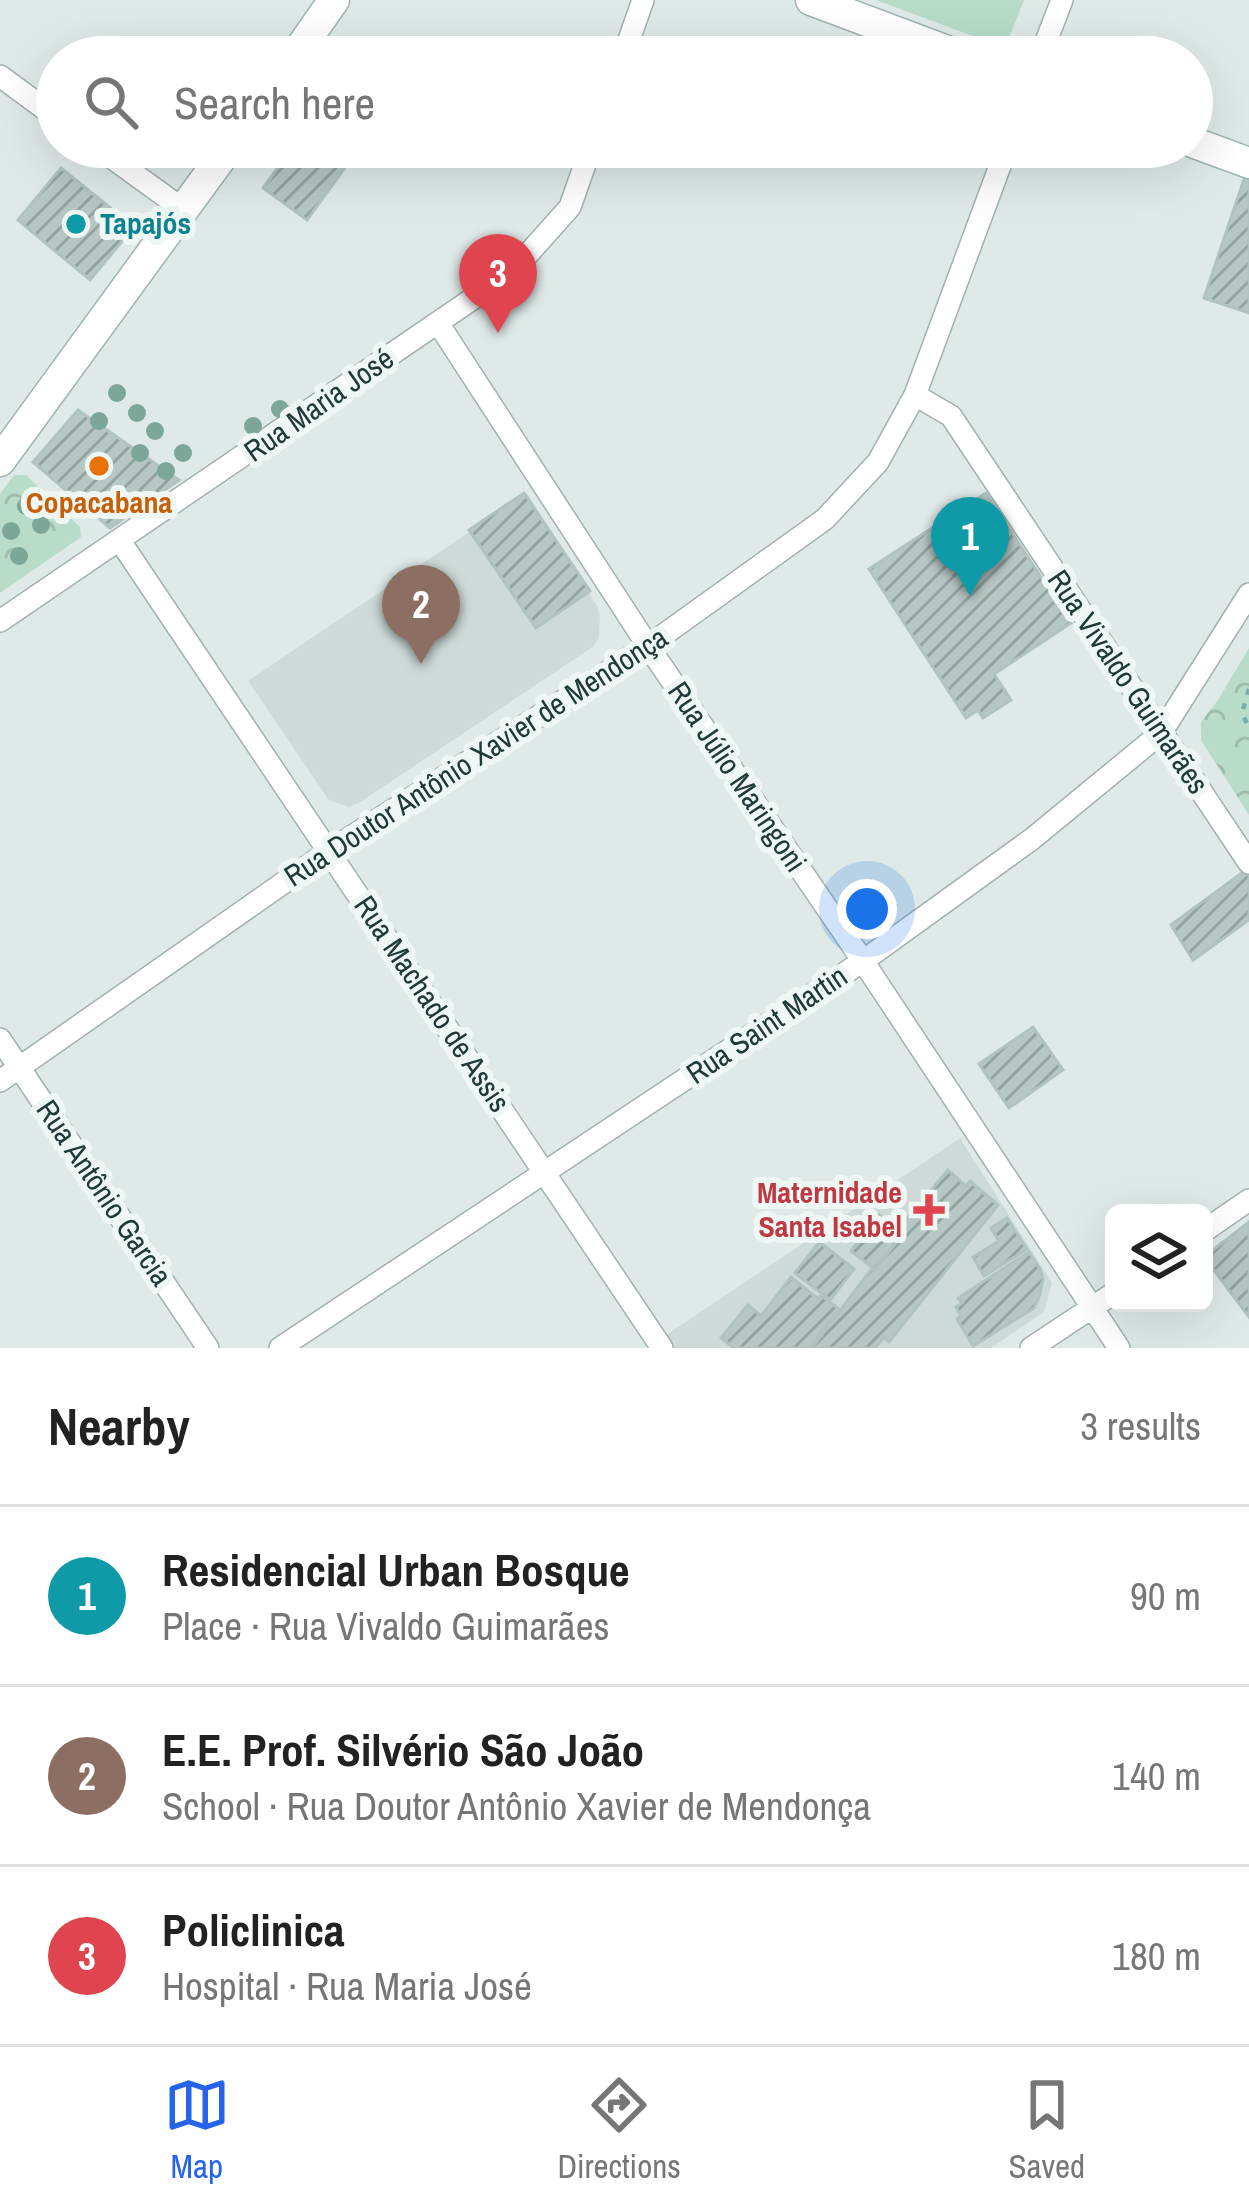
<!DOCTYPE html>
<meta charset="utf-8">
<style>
body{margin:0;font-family:"Archivo Narrow",sans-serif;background:#f6f6f6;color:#222}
.controls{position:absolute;right:36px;bottom:36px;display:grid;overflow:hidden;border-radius:18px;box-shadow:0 12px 48px #0002}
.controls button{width:108px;height:108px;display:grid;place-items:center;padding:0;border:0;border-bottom:3px solid #e0e0e0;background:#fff;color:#222;font:60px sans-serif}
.you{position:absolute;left:867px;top:909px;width:42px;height:42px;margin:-30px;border:9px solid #fff;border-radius:50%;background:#1a73e8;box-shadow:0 0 0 18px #1a73e833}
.badge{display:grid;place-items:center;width:78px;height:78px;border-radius:50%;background:#2563eb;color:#fff;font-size:39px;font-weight:700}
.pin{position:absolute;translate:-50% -99px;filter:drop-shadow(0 3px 6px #0008)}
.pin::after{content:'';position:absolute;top:63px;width:42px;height:36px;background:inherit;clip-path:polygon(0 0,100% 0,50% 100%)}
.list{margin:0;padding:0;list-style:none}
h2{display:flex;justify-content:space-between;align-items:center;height:156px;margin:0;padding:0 48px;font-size:51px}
h2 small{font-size:39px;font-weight:400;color:#767676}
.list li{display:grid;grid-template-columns:78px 1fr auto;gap:36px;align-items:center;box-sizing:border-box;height:180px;padding:0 48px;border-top:3px solid #e0e0e0}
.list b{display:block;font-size:45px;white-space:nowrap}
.list p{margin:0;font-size:39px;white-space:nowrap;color:#767676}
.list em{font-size:39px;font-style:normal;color:#767676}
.icon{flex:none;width:66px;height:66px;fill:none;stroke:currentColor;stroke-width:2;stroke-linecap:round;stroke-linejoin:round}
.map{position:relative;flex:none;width:1249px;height:1348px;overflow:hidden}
.search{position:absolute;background:#fff;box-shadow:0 12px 48px #0002;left:36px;right:36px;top:36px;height:132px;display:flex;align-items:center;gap:30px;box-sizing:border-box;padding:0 42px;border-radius:66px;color:#767676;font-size:45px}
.sheet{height:696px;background:#fff}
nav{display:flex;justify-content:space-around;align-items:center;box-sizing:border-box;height:168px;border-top:3px solid #e0e0e0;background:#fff;font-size:33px;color:#767676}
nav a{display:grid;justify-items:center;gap:6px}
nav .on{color:#2563eb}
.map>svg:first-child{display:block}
</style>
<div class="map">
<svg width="1249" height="1348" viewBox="0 0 1249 1348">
<defs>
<pattern id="forest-crowns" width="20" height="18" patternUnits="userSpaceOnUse" patternTransform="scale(3)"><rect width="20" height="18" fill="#b8dbca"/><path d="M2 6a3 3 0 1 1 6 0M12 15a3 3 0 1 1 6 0" fill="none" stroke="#9ebdae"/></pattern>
<pattern id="building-hatch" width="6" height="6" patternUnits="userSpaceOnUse" patternTransform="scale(3)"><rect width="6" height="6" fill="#b7c7c4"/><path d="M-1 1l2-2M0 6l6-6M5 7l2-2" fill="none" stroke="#94a3a0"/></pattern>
</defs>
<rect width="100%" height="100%" fill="#dfeae8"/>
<path fill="#cddad7" d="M 527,493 L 597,606 L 600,616 L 599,637 L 594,646 L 357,804 L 349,807 L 329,800 L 248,681 Z
M 960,1138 L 1052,1283 L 1044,1312 L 991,1348 L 673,1348 L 665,1336 Z"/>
<path fill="url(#forest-crowns)" d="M 14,475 L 26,475 L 80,527 L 81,537 L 0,593 L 0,494 Z
M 1249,648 L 1249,815 L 1201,740 L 1201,722 L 1218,700 Z"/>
<path fill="#b8dbca" d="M 876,0 L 1024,0 L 1005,48 Z"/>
<path fill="url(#building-hatch)" stroke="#b1c3c0" stroke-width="3" d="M 293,147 L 314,147 L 344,169 L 307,220 L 263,188 Z
M 61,168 L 134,227 L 90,280 L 18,220 Z
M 1245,176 L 1249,178 L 1249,313 L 1204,298 Z
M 78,410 L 166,471 L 179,480 L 110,528 L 33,462 Z
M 524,493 L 590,591 L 536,628 L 469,530 Z
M 986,493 L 1071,623 L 994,674 L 1011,700 L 983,718 L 978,710 L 966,718 L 869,569 Z
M 1246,870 L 1249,875 L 1249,920 L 1193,960 L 1171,925 Z
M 1033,1027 L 1063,1070 L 1009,1108 L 979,1064 Z
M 948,1170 L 966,1186 L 970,1181 L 998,1205 L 889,1342 L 884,1337 L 875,1348 L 812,1348 L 872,1268 L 874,1271 L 906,1230 L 902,1225 Z
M 879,1215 L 890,1224 L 894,1220 L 906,1229 L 874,1269 L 851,1251 Z
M 1007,1218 L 1027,1249 L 984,1276 L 973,1257 L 999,1241 L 991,1228 Z
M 1249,1222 L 1249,1317 L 1204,1257 Z
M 819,1242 L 854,1269 L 830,1300 L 795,1273 Z
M 1029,1252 L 1040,1269 L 1043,1279 L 1039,1297 L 1034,1308 L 973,1346 L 957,1319 L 961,1316 L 956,1307 L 962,1303 L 958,1298 Z
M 791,1277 L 818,1299 L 821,1295 L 839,1309 L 809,1348 L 734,1348 L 721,1338 L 748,1305 L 761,1316 Z"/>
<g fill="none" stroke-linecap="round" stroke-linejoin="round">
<defs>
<path id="street" d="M 623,57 L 643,0
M 1040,57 L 1062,0
M 0,76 L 57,118
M 97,147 L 184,210
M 438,323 L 648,646 L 863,961 L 1119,1348
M 915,395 L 951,416 L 1249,863
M 120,541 L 662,1348
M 0,621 L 512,272 L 570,207 L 591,147
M 0,1039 L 208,1348
M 0,1081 L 329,851 L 648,646 L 825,519 L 878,462 L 915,395 L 1007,147
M 1204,1231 L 1249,1200
M 280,1348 L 863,961 L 1032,839 L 1161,733 L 1249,594
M 1031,1348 L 1114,1293"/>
<path id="secondary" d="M 811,0 L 963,57
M 294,57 L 334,0
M 1192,142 L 1249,163
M 0,461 L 229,147"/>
</defs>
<use href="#street" stroke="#a2b1b0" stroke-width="24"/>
<use href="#secondary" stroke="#9eb5b3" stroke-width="33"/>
<path stroke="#7fadaa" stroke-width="4.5" stroke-dasharray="6 9" stroke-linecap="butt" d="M 1249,689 L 1242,713 L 1249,728"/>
<use href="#street" stroke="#fff" stroke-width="21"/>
<use href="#secondary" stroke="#fff" stroke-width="30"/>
</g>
<g fill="#7ca698">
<circle cx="117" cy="393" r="9"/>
<circle cx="280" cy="409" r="9"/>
<circle cx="137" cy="413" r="9"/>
<circle cx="99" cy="421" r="9"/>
<circle cx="253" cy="426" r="9"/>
<circle cx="155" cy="431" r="9"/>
<circle cx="140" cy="453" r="9"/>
<circle cx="183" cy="453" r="9"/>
<circle cx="166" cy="471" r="9"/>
<circle cx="26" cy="506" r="9"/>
<circle cx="41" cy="525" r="9"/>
<circle cx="11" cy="531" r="9"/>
<circle cx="19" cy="556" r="9"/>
</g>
<circle fill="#0f9aa8" stroke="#eff7f5" stroke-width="4.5" cx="76" cy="224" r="12"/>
<circle fill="#e8710a" stroke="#eff7f5" stroke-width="4.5" cx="99" cy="466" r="12"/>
<path fill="#e0444e" stroke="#eff7f5" stroke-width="4.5" d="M923 1192h12v12h12v12h-12v12h-12v-12h-12v-12h12z"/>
<g text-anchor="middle" stroke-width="12" stroke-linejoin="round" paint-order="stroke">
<g font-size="30" font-weight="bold" fill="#0d838f" stroke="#eff7f5" text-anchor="start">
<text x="100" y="234">Tapajós</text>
</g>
<g font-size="30" fill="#203939" stroke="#eff7f5">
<text transform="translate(319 405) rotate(-35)" y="10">Rua Maria José</text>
<text transform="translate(1128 682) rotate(56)" y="10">Rua Vivaldo Guimarães</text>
<text transform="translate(476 757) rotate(-33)" y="10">Rua Doutor Antônio Xavier de Mendonça</text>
<text transform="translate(737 777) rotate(56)" y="10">Rua Júlio Maringoni</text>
<text transform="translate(432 1004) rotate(56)" y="10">Rua Machado de Assis</text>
<text transform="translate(767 1025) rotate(-34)" y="10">Rua Saint Martin</text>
<text transform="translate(104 1193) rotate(56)" y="10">Rua Antônio Garcia</text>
</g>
<g font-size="30" font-weight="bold" fill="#c56008" stroke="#eff7f5">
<text x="99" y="513">Copacabana</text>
</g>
<g font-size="30" font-weight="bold" fill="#be3a42" stroke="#eff7f5" text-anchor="end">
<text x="902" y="1203">Maternidade<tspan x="902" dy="34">Santa Isabel</tspan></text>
</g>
</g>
</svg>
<div class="controls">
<button><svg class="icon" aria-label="layers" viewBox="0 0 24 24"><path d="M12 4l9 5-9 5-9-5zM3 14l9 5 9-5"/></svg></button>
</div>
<div class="you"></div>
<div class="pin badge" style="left:970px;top:596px;background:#0f9aa8">1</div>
<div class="pin badge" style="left:421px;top:664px;background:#8d6e63">2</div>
<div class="pin badge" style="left:498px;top:333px;background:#e0444e">3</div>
<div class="search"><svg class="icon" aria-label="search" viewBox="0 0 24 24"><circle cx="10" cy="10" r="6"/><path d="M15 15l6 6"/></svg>Search here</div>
</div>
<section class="sheet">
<h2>Nearby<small>3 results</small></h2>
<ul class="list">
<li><span class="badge" style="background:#0f9aa8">1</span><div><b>Residencial Urban Bosque</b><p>Place · Rua Vivaldo Guimarães</p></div><em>90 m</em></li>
<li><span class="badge" style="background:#8d6e63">2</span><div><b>E.E. Prof. Silvério São João</b><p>School · Rua Doutor Antônio Xavier de Mendonça</p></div><em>140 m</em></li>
<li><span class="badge" style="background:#e0444e">3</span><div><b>Policlinica</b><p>Hospital · Rua Maria José</p></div><em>180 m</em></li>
</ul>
</section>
<nav>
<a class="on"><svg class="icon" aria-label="map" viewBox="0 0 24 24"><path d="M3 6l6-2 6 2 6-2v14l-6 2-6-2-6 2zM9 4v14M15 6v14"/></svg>Map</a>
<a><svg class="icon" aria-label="directions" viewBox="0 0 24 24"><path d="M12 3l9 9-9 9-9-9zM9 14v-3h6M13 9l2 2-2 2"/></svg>Directions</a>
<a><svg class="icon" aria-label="saved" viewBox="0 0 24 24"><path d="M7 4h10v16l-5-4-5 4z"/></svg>Saved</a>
</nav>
